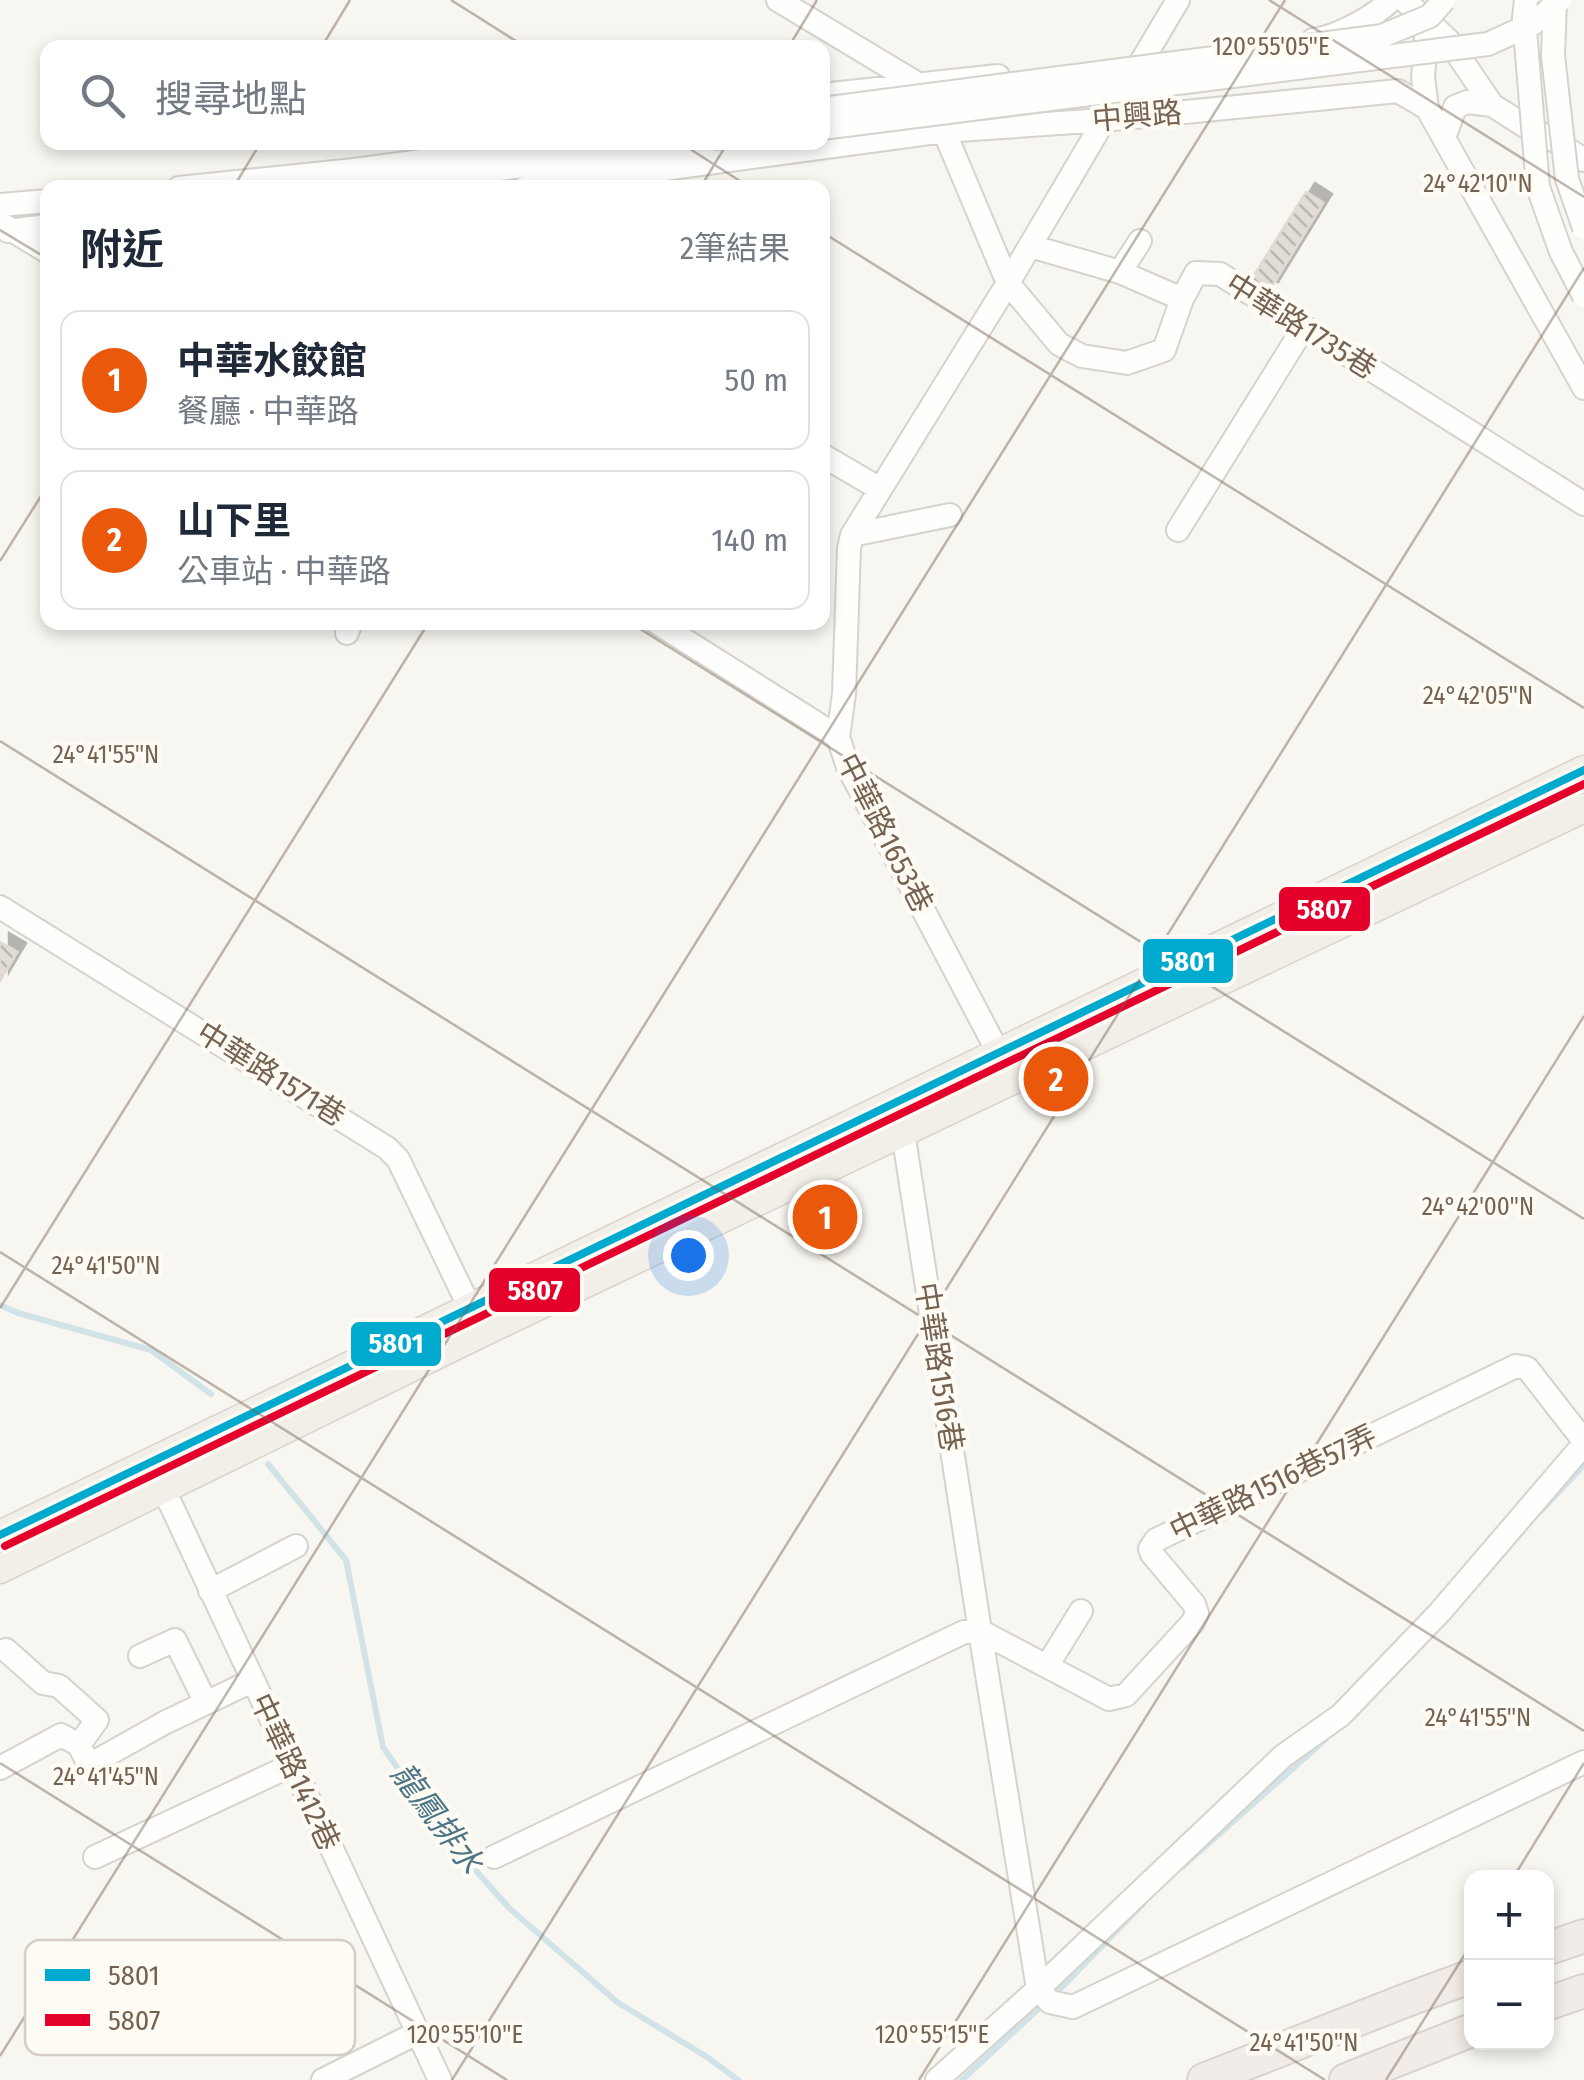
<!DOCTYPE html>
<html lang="zh-TW">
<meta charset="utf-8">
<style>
body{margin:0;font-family:"Fira Sans Condensed","Noto Sans TC",sans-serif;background:#f2f2f3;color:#1f2937}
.controls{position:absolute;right:30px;bottom:30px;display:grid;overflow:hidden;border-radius:20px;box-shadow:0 5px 15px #0003}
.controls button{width:90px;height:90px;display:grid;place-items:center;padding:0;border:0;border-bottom:2px solid #e0e1e3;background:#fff;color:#1f2937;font:50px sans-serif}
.you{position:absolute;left:688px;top:1255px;width:35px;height:35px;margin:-25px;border:8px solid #fff;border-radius:50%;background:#1a73e8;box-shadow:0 0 0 15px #1a73e833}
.badge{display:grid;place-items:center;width:65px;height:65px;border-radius:50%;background:#ea580c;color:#fff;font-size:32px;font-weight:700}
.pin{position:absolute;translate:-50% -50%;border:5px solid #fff;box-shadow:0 2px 10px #0006}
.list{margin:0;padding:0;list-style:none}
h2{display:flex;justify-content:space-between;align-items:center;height:130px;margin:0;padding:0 40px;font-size:42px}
h2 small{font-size:32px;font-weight:400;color:#747a83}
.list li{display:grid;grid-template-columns:65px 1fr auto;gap:30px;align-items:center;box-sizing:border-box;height:140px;margin:0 20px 20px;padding:0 20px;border:2px solid #e0e1e3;border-radius:20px}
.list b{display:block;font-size:38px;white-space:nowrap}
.list p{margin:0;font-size:32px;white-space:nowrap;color:#747a83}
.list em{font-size:32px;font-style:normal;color:#747a83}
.icon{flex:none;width:55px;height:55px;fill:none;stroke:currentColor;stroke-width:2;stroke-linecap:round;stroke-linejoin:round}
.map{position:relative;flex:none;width:1584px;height:2080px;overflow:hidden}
.search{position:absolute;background:#fff;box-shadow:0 5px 15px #0003;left:40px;top:40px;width:790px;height:110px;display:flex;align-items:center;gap:25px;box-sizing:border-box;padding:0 35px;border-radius:20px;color:#747a83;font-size:38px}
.panel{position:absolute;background:#fff;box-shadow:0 5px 15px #0003;left:40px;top:180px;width:790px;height:450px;border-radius:20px}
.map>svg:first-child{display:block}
</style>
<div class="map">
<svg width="1584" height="2080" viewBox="0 0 1584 2080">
<defs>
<pattern id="building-back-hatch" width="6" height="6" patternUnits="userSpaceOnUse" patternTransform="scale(2.5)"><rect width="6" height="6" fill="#e2dcd6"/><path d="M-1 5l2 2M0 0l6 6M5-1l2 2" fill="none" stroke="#bcb6b0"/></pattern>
<filter id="shadow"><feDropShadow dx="9" dy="-9" stdDeviation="0" flood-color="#0004"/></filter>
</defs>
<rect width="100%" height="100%" fill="#f8f6f0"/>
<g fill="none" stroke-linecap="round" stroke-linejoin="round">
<path stroke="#d2e3e8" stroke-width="6" d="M 0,1305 L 18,1313 L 151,1350 L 211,1394
M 268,1464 L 346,1560 L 383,1747 L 440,1830 L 509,1908 L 617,2002 L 707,2057 L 738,2080
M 1540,1512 L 1584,1465
M 1182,1867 L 1326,1739
M 962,2080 L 1066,1983 L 1144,1903"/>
</g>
<path fill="url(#building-back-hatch)" stroke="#e1dad3" stroke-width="2.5" filter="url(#shadow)" d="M 1306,192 L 1323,203 L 1269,291 L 1251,280 Z
M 0,942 L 17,952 L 0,981 Z"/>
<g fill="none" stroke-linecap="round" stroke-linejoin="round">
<defs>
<path id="minor" d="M 778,0 L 916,83 L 928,99 L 944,131 L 1008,283 L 1059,344 L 1082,356 L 1127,363 L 1164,350 L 1182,299 L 1196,273 L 1220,274 L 1584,504
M 1404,0 L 1448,40 L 1492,105 L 1525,126 L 1554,140 L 1584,160
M 1426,37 L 1423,77 L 1427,108
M 1313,40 C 1337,37 1374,17 1391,0
M 1130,81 L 1178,0
M 822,95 L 998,76
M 1444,138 L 1455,107 L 1467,102 L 1492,105
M 179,188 L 354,170 L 565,142
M 353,188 L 708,142
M 525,188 L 944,131 L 1104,120 L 1398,91 L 1427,108 L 1584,388
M 0,205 L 48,201
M 0,223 L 48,252
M 8,231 L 48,226
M 1030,246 L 1120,272 L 1182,299
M 1120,272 L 1140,241
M 822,455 L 880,489
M 1178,530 L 1304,327
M 852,535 L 950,515
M 656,622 L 838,737
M 347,633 L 351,622
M 0,907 L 387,1148 L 398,1159 L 470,1308
M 998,1052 L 848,767 L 838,737 L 844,694 L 849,548 L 852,535 L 1008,283 L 1109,112
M 892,1104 L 903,1132 L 980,1631 L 1038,1989 L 1050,2002 L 1073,2007 L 1584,1762
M 151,1462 L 440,2080
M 210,1591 L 296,1546
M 980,1631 L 1109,1699 L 1126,1695 L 1193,1622 L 1197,1613 L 1194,1604 L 1152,1554 L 1150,1549 L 1156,1540 L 1516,1366 L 1527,1368 L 1584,1441
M 6,1650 L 43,1683 L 59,1686 L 97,1720 L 79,1745
M 140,1656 L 175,1640 L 206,1703
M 1047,1666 L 1081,1611
M 0,1768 L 61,1735 L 79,1745 L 89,1765 L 166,1722 L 252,1681
M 95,1857 L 292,1765
M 494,1857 L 964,1632 L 980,1631
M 323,2080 L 417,2033
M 937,2080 L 1038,1989 L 1283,1756 L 1341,1715 L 1440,1612 L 1584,1444"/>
<path id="major" d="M 0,1535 L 1584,770
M 0,1569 L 487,1330 L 1584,808"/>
<path id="highway" d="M 1546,1949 L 1584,1936
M 1546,2004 L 1584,1991
M 1204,2080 L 1404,2001 L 1472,1976
M 1346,2080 L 1472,2030"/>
</defs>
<use href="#minor" stroke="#d6d2cd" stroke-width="26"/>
<use href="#major" stroke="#d9d3cd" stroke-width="31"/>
<use href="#highway" stroke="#d9d3cd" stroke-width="36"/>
<use href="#minor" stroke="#fefefd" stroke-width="22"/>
<use href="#major" stroke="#f2efe8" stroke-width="28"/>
<use href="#highway" stroke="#f1ece8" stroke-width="32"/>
<defs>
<path id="minor-bridge" d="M 1526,0 L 1524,18 L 1538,187 L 1561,252 L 1584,296
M 1555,0 L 1553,56 L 1567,179 L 1584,228
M 822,109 L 1382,36 L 1430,16 L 1444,0
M 822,128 L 1488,44 L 1534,23 L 1560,0"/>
</defs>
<use href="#minor-bridge" stroke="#d6d2cd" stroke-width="26" stroke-linecap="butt"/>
<use href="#minor-bridge" stroke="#fefefd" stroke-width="22"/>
<defs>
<path id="bus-1" d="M 0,1535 L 1584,770"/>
<path id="bus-2" d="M 5,1546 L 1584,784"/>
</defs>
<use href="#bus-1" stroke="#fefbf4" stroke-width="15"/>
<use href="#bus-2" stroke="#fefbf4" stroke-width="15"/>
<use href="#bus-1" stroke="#00a9ce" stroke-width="8"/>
<use href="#bus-2" stroke="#e4002b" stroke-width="8"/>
</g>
<path fill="none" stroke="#756251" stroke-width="2.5" stroke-opacity="0.45" d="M 451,0 L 527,48M 1269,0 L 1584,197M 321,48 L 350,0M 788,48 L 817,0M 679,142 L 751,188M 233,188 L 261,142M 700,188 L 728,142M 0,230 L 48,259M 822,232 L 1584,708M 0,561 L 48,485M 629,622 L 1584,1219M 0,741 L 1584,1731M 0,1252 L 1325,2080M 0,1308 L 429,622M 0,1763 L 507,2080M 1513,1878 L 1584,1763M 0,2056 L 1285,0M 452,2080 L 1584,268M 919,2080 L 1584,1016M 1386,2080 L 1472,1943"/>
<g text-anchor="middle" stroke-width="9" stroke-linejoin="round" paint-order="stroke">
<g font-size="30" fill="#756251" stroke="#fefbf4">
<text transform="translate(1137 116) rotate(-5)" y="10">中興路</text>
<text transform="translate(1301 326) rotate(32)" y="10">中華路1735巷</text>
<text transform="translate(885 833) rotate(63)" y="10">中華路1653巷</text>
<text transform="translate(271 1074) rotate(32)" y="10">中華路1571巷</text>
<text transform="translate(939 1367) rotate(81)" y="10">中華路1516巷</text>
<text transform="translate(1273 1483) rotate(-26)" y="10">中華路1516巷57弄</text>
<text transform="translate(295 1772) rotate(65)" y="10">中華路1412巷</text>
</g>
<g font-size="32" font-style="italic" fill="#4c7586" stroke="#fefbf4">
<text transform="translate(437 1818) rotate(53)" y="11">龍鳳排水</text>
</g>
</g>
<rect x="25" y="1940" width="330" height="115" rx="15" fill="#fefbf4" stroke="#d5cdc3" stroke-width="2.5"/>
<rect x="45" y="1969" width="45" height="12" fill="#00a9ce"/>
<rect x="45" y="2014" width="45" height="12" fill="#e4002b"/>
<g font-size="28" fill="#756251">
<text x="108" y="1985">5801</text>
<text x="108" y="2030">5807</text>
</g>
<g font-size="25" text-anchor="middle" fill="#756251" stroke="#fefbf4" stroke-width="9" stroke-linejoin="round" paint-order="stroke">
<text x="1271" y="55">120°55'05"E</text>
<text x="1478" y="192">24°42'10"N</text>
<text x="1478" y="704">24°42'05"N</text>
<text x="106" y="763">24°41'55"N</text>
<text x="1478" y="1215">24°42'00"N</text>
<text x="106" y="1274">24°41'50"N</text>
<text x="1478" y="1726">24°41'55"N</text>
<text x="106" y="1785">24°41'45"N</text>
<text x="465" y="2043">120°55'10"E</text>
<text x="932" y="2043">120°55'15"E</text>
<text x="1304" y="2051">24°41'50"N</text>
</g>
<g stroke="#fefbf4" stroke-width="4">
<rect x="1277" y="885" width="95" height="48" rx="10" fill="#e4002b"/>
<rect x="1141" y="937" width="94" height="48" rx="10" fill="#00a9ce"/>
<rect x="487" y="1266" width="95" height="48" rx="10" fill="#e4002b"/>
<rect x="349" y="1320" width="94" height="48" rx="10" fill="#00a9ce"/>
</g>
<g font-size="28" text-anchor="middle" font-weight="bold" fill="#fff">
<text x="1324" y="919">5807</text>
<text x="1188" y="971">5801</text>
<text x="535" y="1300">5807</text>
<text x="396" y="1353">5801</text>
</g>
</svg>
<div class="controls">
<button>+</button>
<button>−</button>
</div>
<div class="you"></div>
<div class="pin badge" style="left:825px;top:1217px">1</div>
<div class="pin badge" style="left:1056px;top:1079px">2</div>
<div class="search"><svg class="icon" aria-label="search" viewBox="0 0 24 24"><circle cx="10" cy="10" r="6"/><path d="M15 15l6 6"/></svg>搜尋地點</div>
<section class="panel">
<h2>附近<small>2筆結果</small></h2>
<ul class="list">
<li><span class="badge">1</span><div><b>中華水餃館</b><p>餐廳 · 中華路</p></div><em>50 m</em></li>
<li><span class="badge">2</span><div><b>山下里</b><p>公車站 · 中華路</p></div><em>140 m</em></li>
</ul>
</section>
</div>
